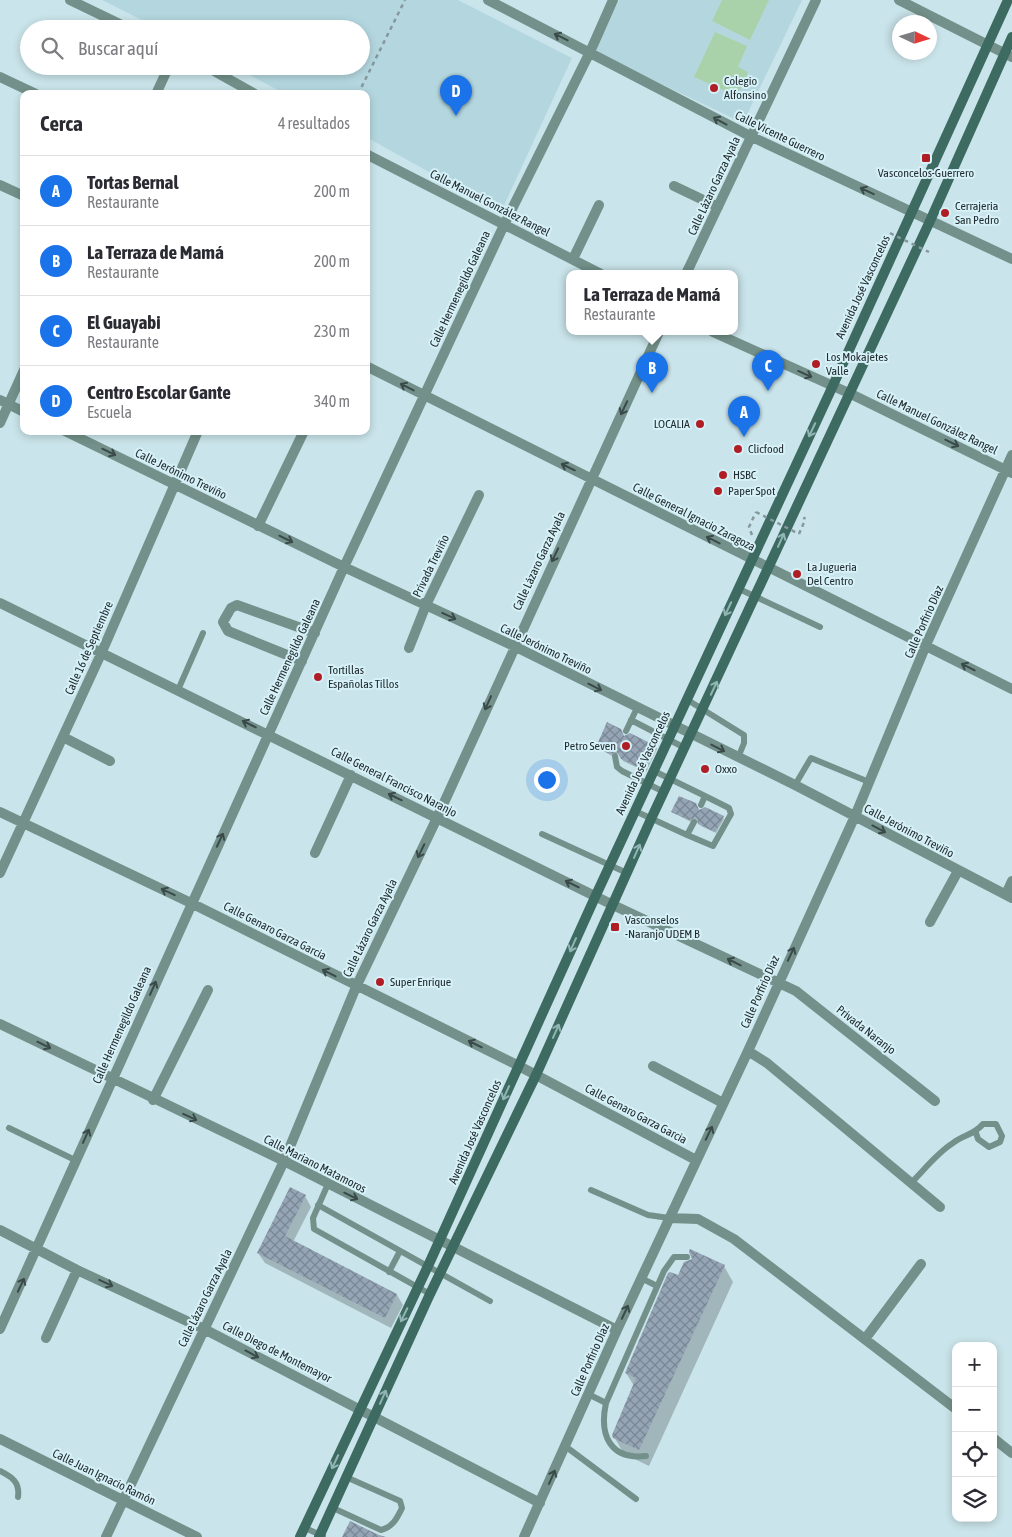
<!DOCTYPE html>
<html lang="es">
<meta charset="utf-8">
<style>
body{margin:0;font-family:"Asap Condensed",sans-serif;background:#f2f2f3;color:#2b2b33}
.controls{position:absolute;right:15px;bottom:15px;display:grid;overflow:hidden;border-radius:10px;box-shadow:0 2px 8px #0003}
.controls button{width:45px;height:45px;display:grid;place-items:center;padding:0;border:0;border-bottom:1px solid #e1e1e2;background:#fff;color:#2b2b33;font:25px sans-serif}
.compass{position:absolute;left:892px;top:15px;width:45px;height:45px;border-radius:50%;background:#fff;box-shadow:0 2px 8px #0003;rotate:94deg}
.you{position:absolute;left:546px;top:779px;width:18px;height:18px;margin:-12px;border:4px solid #fff;border-radius:50%;background:#1a73e8;box-shadow:0 0 0 8px #1a73e833}
.badge{display:grid;place-items:center;width:32px;height:32px;border-radius:50%;background:#1a73e8;color:#fff;font-size:16px;font-weight:700}
.pin{position:absolute;translate:-50% -41px;filter:drop-shadow(0 1px 2px #0008)}
.pin::after{content:'';position:absolute;top:26px;width:18px;height:15px;background:inherit;clip-path:polygon(0 0,100% 0,50% 100%)}
.popup{position:absolute;left:566px;top:270px;width:172px;height:65px;box-sizing:border-box;display:grid;place-content:center;border-radius:10px;background:#fff;filter:drop-shadow(0 1px 4px #0005);font-size:16px;white-space:nowrap;color:#7c7c81}
.popup b{font-size:19px;color:#2b2b33}
.popup::after{content:'';position:absolute;left:50%;top:100%;margin-left:-10px;border:10px solid transparent;border-top-color:#fff}
.list{margin:0;padding:0;list-style:none}
h2{display:flex;justify-content:space-between;align-items:center;height:65px;margin:0;padding:0 20px;font-size:21px}
h2 small{font-size:16px;font-weight:400;color:#7c7c81}
.list li{display:grid;grid-template-columns:32px 1fr auto;gap:15px;align-items:center;box-sizing:border-box;height:70px;padding:0 20px;border-top:1px solid #e1e1e2}
.list b{display:block;font-size:19px;white-space:nowrap}
.list p{margin:0;font-size:16px;white-space:nowrap;color:#7c7c81}
.list em{font-size:16px;font-style:normal;color:#7c7c81}
.icon{flex:none;width:28px;height:28px;fill:none;stroke:currentColor;stroke-width:2;stroke-linecap:round;stroke-linejoin:round}
.map{position:relative;flex:none;width:1012px;height:1537px;overflow:hidden}
.search{position:absolute;background:#fff;box-shadow:0 2px 8px #0003;left:20px;top:20px;width:350px;height:55px;display:flex;align-items:center;gap:12px;box-sizing:border-box;padding:0 18px;border-radius:28px;color:#7c7c81;font-size:19px}
.panel{position:absolute;background:#fff;box-shadow:0 2px 8px #0003;left:20px;top:90px;width:350px;height:345px;border-radius:10px}
.map>svg:first-child{display:block}
</style>
<div class="map">
<svg width="1012" height="1537" viewBox="0 0 1012 1537">
<defs>
<pattern id="building-cross-hatch" width="8" height="8" patternUnits="userSpaceOnUse" patternTransform="scale(1.25)"><rect width="8" height="8" fill="#95a5b5"/><path d="M0 0l8 8M0 8l8-8" fill="none" stroke="#798794"/></pattern>
</defs>
<rect width="100%" height="100%" fill="#c9e4ea"/>
<path fill="#b4d7df" d="M 102,0 L 458,0 L 572,58 L 501,212 L 366,137 L 366,94 L 285,94 L 233,66 L 361,66 L 361,29 L 160,29 Z
M 619,0 L 802,0 L 743,123 L 594,52 Z"/>
<path fill="#aad2aa" d="M 722,0 L 769,0 L 750,40 L 712,21 Z
M 715,32 L 747,46 L 738,67 L 748,72 L 737,96 L 694,77 Z"/>
<path fill="#0003" d="M 624,737 L 656,747 L 657,749 L 646,772 L 623,761 L 619,753 L 612,756 L 597,747 Z
M 699,811 L 723,817 L 724,819 L 716,833 L 701,826 L 698,819 L 691,822 L 672,812 Z
M 305,1196 L 311,1207 L 293,1242 L 397,1295 L 403,1305 L 391,1328 L 265,1263 L 258,1253 Z
M 724,1266 L 733,1282 L 649,1466 L 624,1454 L 613,1435 L 634,1386 L 626,1373 L 679,1277 Z"/>
<path fill="url(#building-cross-hatch)" d="M 607,722 L 621,729 L 624,736 L 630,733 L 656,746 L 645,770 L 621,759 L 617,752 L 610,754 L 596,747 Z
M 679,796 L 696,803 L 699,810 L 705,807 L 724,816 L 715,832 L 698,824 L 696,817 L 689,820 L 671,812 Z
M 290,1187 L 306,1195 L 285,1236 L 397,1294 L 385,1318 L 257,1253 Z
M 690,1249 L 725,1265 L 639,1450 L 613,1438 L 612,1435 L 636,1378 L 625,1373 L 668,1273 L 670,1272 L 678,1275 L 684,1262 L 692,1259 L 689,1252 Z
M 350,1521 L 379,1535 L 386,1537 L 342,1537 Z"/>
<g fill="none" stroke-linecap="round" stroke-linejoin="round">
<path stroke="#84989d" stroke-width="2.5" stroke-dasharray="4 4" stroke-linecap="butt" d="M 358,94 L 405,0
M 799,534 L 805,520 L 804,517
M 752,535 L 749,527 L 756,512"/>
<path stroke="#73918a" stroke-width="6" d="M 737,588 L 820,627
M 178,690 L 203,633
M 686,699 L 744,735 L 744,743 L 738,758
M 631,720 L 685,748
M 626,731 L 637,708
M 615,756 L 617,767 L 622,771 L 664,792
M 654,771 L 705,796 L 701,805
M 795,785 L 811,758 L 869,782
M 635,811 L 687,835 L 694,822
M 542,834 L 627,873
M 687,835 L 713,846 L 731,814 L 729,808 L 705,796
M 9,1128 L 75,1160
M 912,1182 C 925,1169 937,1153 953,1143 C 963,1135 974,1135 983,1124 L 996,1124 L 1002,1136 L 1000,1142 L 989,1147 L 978,1139 L 976,1133
M 328,1184 L 313,1218 L 314,1229 L 430,1294
M 591,1190 L 648,1215 L 669,1218
M 318,1205 L 490,1301
M 389,1272 L 400,1251
M 641,1278 L 657,1286
M 588,1394 L 606,1403
M 565,1446 L 636,1499
M 646,1456 C 610,1460 599,1435 606,1403 L 664,1271 L 674,1257 L 687,1257
M 0,1471 C 12,1477 20,1482 18,1497
M 333,1508 L 381,1530 C 393,1527 397,1518 402,1508 L 400,1501 L 346,1477
M 305,1528 L 323,1536"/>
<path stroke="#73918a" stroke-width="10" d="M 70,0 L 130,29
M 488,0 L 750,136 L 1012,259
M 899,0 L 1012,57
M 205,66 L 255,94
M 0,77 L 36,94
M 156,94 L 169,66
M 366,154 L 601,274
M 0,185 L 24,196
M 674,186 L 718,207
M 573,259 L 599,205
M 686,274 L 816,0
M 713,332 L 851,394 L 1012,473
M 366,366 L 1012,689
M 0,400 L 24,412
M 0,423 L 24,370
M 65,431 L 344,567 L 514,646 L 795,785 L 1012,898
M 258,526 L 304,431
M 0,603 L 613,905 L 796,991 L 935,1101
M 409,648 L 426,605 L 479,495
M 302,661 L 228,631 L 223,622 L 231,608 L 237,605 L 315,633
M 63,737 L 110,761
M 0,812 L 191,903 L 519,1066 L 696,1160
M 315,853 L 351,775
M 0,873 L 101,654 L 198,431
M 1006,894 L 1012,881
M 930,922 L 958,871
M 0,1024 L 284,1161 L 617,1330
M 748,1051 L 767,1063 L 940,1207
M 653,1066 L 723,1103
M 153,1100 L 208,990
M 669,1218 L 698,1219 L 734,1239 L 956,1409
M 0,1230 L 77,1270 L 204,1329 L 540,1503
M 0,1329 L 344,567 L 504,225 L 590,52 L 613,0
M 46,1338 L 77,1270
M 865,1339 L 921,1264
M 993,1438 L 1012,1453
M 0,1439 L 197,1537
M 106,1537 L 284,1161 L 356,987 L 437,818 L 659,332
M 524,1537 L 617,1330 L 748,1051 L 855,816 L 926,645 L 1012,455"/>
<path stroke="#3d6b61" stroke-width="10" d="M 300,1537 L 428,1266 L 596,895 L 830,392 L 1008,0
M 319,1537 L 430,1294 L 536,1075 L 651,819 L 930,221 L 1012,37"/>
<path stroke="#84989d" stroke-width="2.5" stroke-dasharray="4 4" stroke-linecap="butt" d="M 890,233 L 929,252
M 756,512 L 799,534"/>
</g>
<defs><path id="oneway-shaft" d="M-6 0H5M1.5-3L5.5 0L1.5 3" fill="none" stroke-width="1.6" stroke-linecap="round" stroke-linejoin="round" transform="scale(1.25)"/></defs>
<g stroke="#3a4a4a">
<use href="#oneway-shaft" transform="translate(561 37) rotate(-153)"/>
<use href="#oneway-shaft" transform="translate(720 121) rotate(-152)"/>
<use href="#oneway-shaft" transform="translate(867 191) rotate(-155)"/>
<use href="#oneway-shaft" transform="translate(805 374) rotate(24)"/>
<use href="#oneway-shaft" transform="translate(407 387) rotate(-153)"/>
<use href="#oneway-shaft" transform="translate(624 408) rotate(115)"/>
<use href="#oneway-shaft" transform="translate(952 443) rotate(26)"/>
<use href="#oneway-shaft" transform="translate(109 452) rotate(26)"/>
<use href="#oneway-shaft" transform="translate(568 467) rotate(-154)"/>
<use href="#oneway-shaft" transform="translate(286 539) rotate(26)"/>
<use href="#oneway-shaft" transform="translate(713 540) rotate(-153)"/>
<use href="#oneway-shaft" transform="translate(555 555) rotate(115)"/>
<use href="#oneway-shaft" transform="translate(449 616) rotate(25)"/>
<use href="#oneway-shaft" transform="translate(968 667) rotate(-153)"/>
<use href="#oneway-shaft" transform="translate(595 687) rotate(27)"/>
<use href="#oneway-shaft" transform="translate(488 703) rotate(114)"/>
<use href="#oneway-shaft" transform="translate(249 724) rotate(-154)"/>
<use href="#oneway-shaft" transform="translate(718 748) rotate(27)"/>
<use href="#oneway-shaft" transform="translate(395 797) rotate(-154)"/>
<use href="#oneway-shaft" transform="translate(879 829) rotate(28)"/>
<use href="#oneway-shaft" transform="translate(220 840) rotate(-65)"/>
<use href="#oneway-shaft" transform="translate(421 851) rotate(116)"/>
<use href="#oneway-shaft" transform="translate(572 884) rotate(-154)"/>
<use href="#oneway-shaft" transform="translate(168 892) rotate(-155)"/>
<use href="#oneway-shaft" transform="translate(791 954) rotate(-65)"/>
<use href="#oneway-shaft" transform="translate(734 962) rotate(-154)"/>
<use href="#oneway-shaft" transform="translate(329 973) rotate(-153)"/>
<use href="#oneway-shaft" transform="translate(153 988) rotate(-66)"/>
<use href="#oneway-shaft" transform="translate(475 1044) rotate(-154)"/>
<use href="#oneway-shaft" transform="translate(44 1045) rotate(26)"/>
<use href="#oneway-shaft" transform="translate(190 1117) rotate(25)"/>
<use href="#oneway-shaft" transform="translate(709 1133) rotate(-64)"/>
<use href="#oneway-shaft" transform="translate(86 1136) rotate(-66)"/>
<use href="#oneway-shaft" transform="translate(351 1196) rotate(26)"/>
<use href="#oneway-shaft" transform="translate(106 1283) rotate(25)"/>
<use href="#oneway-shaft" transform="translate(21 1285) rotate(-65)"/>
<use href="#oneway-shaft" transform="translate(625 1312) rotate(-65)"/>
<use href="#oneway-shaft" transform="translate(252 1354) rotate(28)"/>
<use href="#oneway-shaft" transform="translate(552 1477) rotate(-66)"/>
</g>
<g stroke="#91b5b4">
<use href="#oneway-shaft" transform="translate(812 430) rotate(115)"/>
<use href="#oneway-shaft" transform="translate(781 540) rotate(-66)"/>
<use href="#oneway-shaft" transform="translate(728 609) rotate(115)"/>
<use href="#oneway-shaft" transform="translate(714 688) rotate(-65)"/>
<use href="#oneway-shaft" transform="translate(637 851) rotate(-66)"/>
<use href="#oneway-shaft" transform="translate(573 945) rotate(114)"/>
<use href="#oneway-shaft" transform="translate(556 1031) rotate(-66)"/>
<use href="#oneway-shaft" transform="translate(506 1093) rotate(114)"/>
<use href="#oneway-shaft" transform="translate(404 1315) rotate(116)"/>
<use href="#oneway-shaft" transform="translate(383 1397) rotate(-66)"/>
<use href="#oneway-shaft" transform="translate(335 1462) rotate(115)"/>
</g>
<g fill="#b01e25" stroke="#d6f1f8" stroke-width="2">
<circle cx="714" cy="88" r="5"/>
<rect x="921" y="153" width="10" height="10" rx="2.5"/>
<circle cx="945" cy="213" r="5"/>
<circle cx="816" cy="364" r="5"/>
<circle cx="700" cy="424" r="5"/>
<circle cx="738" cy="449" r="5"/>
<circle cx="723" cy="475" r="5"/>
<circle cx="718" cy="491" r="5"/>
<circle cx="797" cy="574" r="5"/>
<circle cx="318" cy="677" r="5"/>
<circle cx="626" cy="746" r="5"/>
<circle cx="705" cy="769" r="5"/>
<rect x="610" y="922" width="10" height="10" rx="2.5"/>
<circle cx="380" cy="982" r="5"/>
</g>
<g text-anchor="middle" stroke-width="4" stroke-linejoin="round" paint-order="stroke">
<g font-size="12" fill="#222c2f" stroke="#d6f1f8" text-anchor="start">
<text x="724" y="85">Colegio<tspan x="724" dy="14">Alfonsino</tspan></text>
<text x="926" y="177" text-anchor="middle">Vasconcelos-Guerrero</text>
<text x="955" y="210">Cerrajeria<tspan x="955" dy="14">San Pedro</tspan></text>
<text x="826" y="361">Los Mokajetes<tspan x="826" dy="14">Valle</tspan></text>
<text x="690" y="428" text-anchor="end">LOCALIA</text>
<text x="748" y="453">Clicfood</text>
<text x="733" y="479">HSBC</text>
<text x="728" y="495">Paper Spot</text>
<text x="807" y="571">La Jugueria<tspan x="807" dy="14">Del Centro</tspan></text>
<text x="328" y="674">Tortillas<tspan x="328" dy="14">Españolas Tillos</tspan></text>
<text x="616" y="750" text-anchor="end">Petro Seven</text>
<text x="715" y="773">Oxxo</text>
<text x="625" y="924">Vasconselos<tspan x="625" dy="14">-Naranjo UDEM B</tspan></text>
<text x="390" y="986">Super Enrique</text>
</g>
<g font-size="12" fill="#222c2f" stroke="#d6f1f8">
<text transform="translate(780 136) rotate(26)" y="4">Calle Vicente Guerrero</text>
<text transform="translate(714 186) rotate(-65)" y="4">Calle Lázaro Garza Ayala</text>
<text transform="translate(490 203) rotate(27)" y="4">Calle Manuel González Rangel</text>
<text transform="translate(863 287) rotate(-65)" y="4">Avenida José Vasconcelos</text>
<text transform="translate(460 289) rotate(-65)" y="4">Calle Hermenegildo Galeana</text>
<text transform="translate(937 422) rotate(26)" y="4">Calle Manuel González Rangel</text>
<text transform="translate(181 474) rotate(26)" y="4">Calle Jerónimo Treviño</text>
<text transform="translate(694 517) rotate(27)" y="4">Calle General Ignacio Zaragoza</text>
<text transform="translate(539 561) rotate(-65)" y="4">Calle Lázaro Garza Ayala</text>
<text transform="translate(431 566) rotate(-64)" y="4">Privada Treviño</text>
<text transform="translate(924 622) rotate(-66)" y="4">Calle Porfirio Díaz</text>
<text transform="translate(89 648) rotate(-66)" y="4">Calle 16 de Septiembre</text>
<text transform="translate(546 649) rotate(26)" y="4">Calle Jerónimo Treviño</text>
<text transform="translate(290 657) rotate(-65)" y="4">Calle Hermenegildo Galeana</text>
<text transform="translate(643 763) rotate(-65)" y="4">Avenida José Vasconcelos</text>
<text transform="translate(394 782) rotate(27)" y="4">Calle General Francisco Naranjo</text>
<text transform="translate(909 831) rotate(28)" y="4">Calle Jerónimo Treviño</text>
<text transform="translate(370 928) rotate(-64)" y="4">Calle Lázaro Garza Ayala</text>
<text transform="translate(275 931) rotate(27)" y="4">Calle Genaro Garza Garcia</text>
<text transform="translate(760 992) rotate(-66)" y="4">Calle Porfirio Díaz</text>
<text transform="translate(122 1025) rotate(-66)" y="4">Calle Hermenegildo Galeana</text>
<text transform="translate(866 1030) rotate(38)" y="4">Privada Naranjo</text>
<text transform="translate(636 1114) rotate(28)" y="4">Calle Genaro Garza Garcia</text>
<text transform="translate(475 1132) rotate(-66)" y="4">Avenida José Vasconcelos</text>
<text transform="translate(315 1164) rotate(27)" y="4">Calle Mariano Matamoros</text>
<text transform="translate(205 1298) rotate(-64)" y="4">Calle Lázaro Garza Ayala</text>
<text transform="translate(277 1352) rotate(27)" y="4">Calle Diego de Montemayor</text>
<text transform="translate(590 1360) rotate(-66)" y="4">Calle Porfirio Díaz</text>
<text transform="translate(104 1477) rotate(26)" y="4">Calle Juan Ignacio Ramón</text>
</g>
</g>
</svg>
<div class="controls">
<button>+</button>
<button>−</button>
<button><svg class="icon" aria-label="locate" viewBox="0 0 24 24"><circle cx="12" cy="12" r="6"/><path d="M12 2v4M12 18v4M2 12h4M18 12h4"/></svg></button>
<button><svg class="icon" aria-label="layers" viewBox="0 0 24 24"><path d="M12 4l9 5-9 5-9-5zM3 14l9 5 9-5"/></svg></button>
</div>
<svg class="compass" viewBox="-18 -18 36 36"><path d="M0-13l5 13h-10z" fill="#e53935"/><path d="M0 13l5-13h-10z" fill="#7c7c81"/></svg>
<div class="you"></div>
<div class="pin badge" style="left:744px;top:437px">A</div>
<div class="pin badge" style="left:652px;top:393px">B</div>
<div class="popup"><b>La Terraza de Mamá</b>Restaurante</div>
<div class="pin badge" style="left:768px;top:391px">C</div>
<div class="pin badge" style="left:456px;top:116px">D</div>
<div class="search"><svg class="icon" aria-label="search" viewBox="0 0 24 24"><circle cx="10" cy="10" r="6"/><path d="M15 15l6 6"/></svg>Buscar aquí</div>
<section class="panel">
<h2>Cerca<small>4 resultados</small></h2>
<ul class="list">
<li><span class="badge">A</span><div><b>Tortas Bernal</b><p>Restaurante</p></div><em>200 m</em></li>
<li><span class="badge">B</span><div><b>La Terraza de Mamá</b><p>Restaurante</p></div><em>200 m</em></li>
<li><span class="badge">C</span><div><b>El Guayabi</b><p>Restaurante</p></div><em>230 m</em></li>
<li><span class="badge">D</span><div><b>Centro Escolar Gante</b><p>Escuela</p></div><em>340 m</em></li>
</ul>
</section>
</div>
